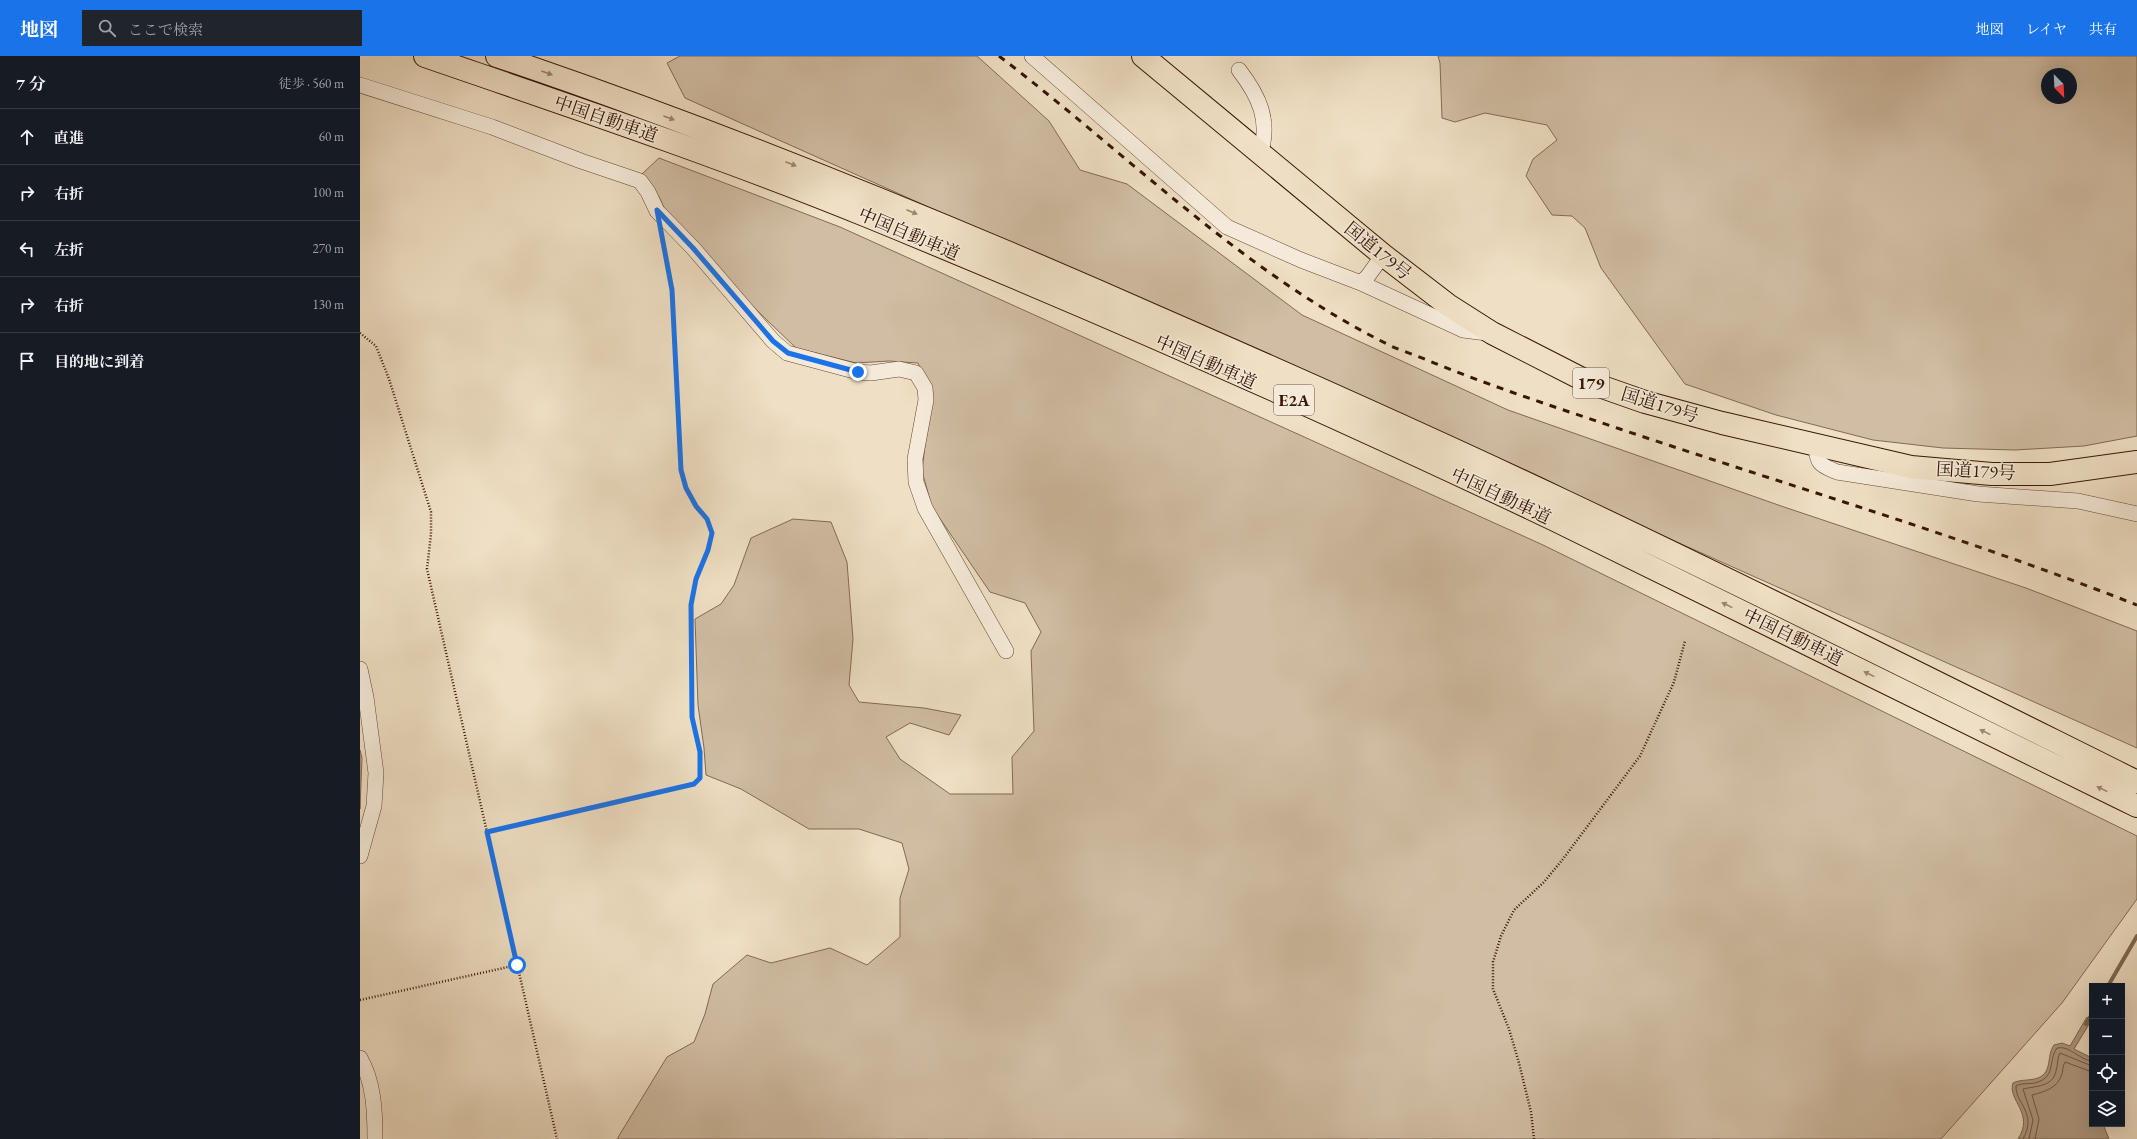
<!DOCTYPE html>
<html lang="ja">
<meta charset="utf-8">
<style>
body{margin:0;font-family:"EB Garamond","Noto Serif JP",serif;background:#20242c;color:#f1f3f6}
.controls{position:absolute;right:12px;bottom:12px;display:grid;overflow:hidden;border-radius:0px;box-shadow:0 4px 16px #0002}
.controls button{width:36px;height:36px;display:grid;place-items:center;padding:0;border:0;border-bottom:1px solid #363941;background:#171b24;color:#f1f3f6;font:20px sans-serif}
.compass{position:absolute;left:1681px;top:12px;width:36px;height:36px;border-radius:50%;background:#171b24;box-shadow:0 4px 16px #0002;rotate:156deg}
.stop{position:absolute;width:12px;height:12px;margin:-9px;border:3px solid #1a73e8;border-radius:50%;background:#fff}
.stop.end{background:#1a73e8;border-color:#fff;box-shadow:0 1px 4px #0008}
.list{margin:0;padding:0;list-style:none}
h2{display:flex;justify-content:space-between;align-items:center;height:52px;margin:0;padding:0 16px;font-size:17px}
h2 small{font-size:13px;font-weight:400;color:#9ea1a6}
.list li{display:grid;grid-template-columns:26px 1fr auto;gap:12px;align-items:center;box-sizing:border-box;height:56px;padding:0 16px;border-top:1px solid #363941}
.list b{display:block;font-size:15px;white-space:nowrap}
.list em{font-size:13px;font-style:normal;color:#9ea1a6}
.icon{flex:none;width:22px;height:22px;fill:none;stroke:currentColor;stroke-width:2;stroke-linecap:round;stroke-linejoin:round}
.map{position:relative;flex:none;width:1777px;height:1083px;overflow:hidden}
header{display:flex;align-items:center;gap:24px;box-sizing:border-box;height:56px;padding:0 20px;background:#1a73e8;color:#fff}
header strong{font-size:19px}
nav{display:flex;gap:22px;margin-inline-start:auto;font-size:14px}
.search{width:280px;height:36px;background:#20242c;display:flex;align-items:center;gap:10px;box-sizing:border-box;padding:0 14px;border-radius:0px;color:#9ea1a6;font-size:15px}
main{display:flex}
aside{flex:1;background:#171b24}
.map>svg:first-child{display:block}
</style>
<header>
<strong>地図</strong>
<div class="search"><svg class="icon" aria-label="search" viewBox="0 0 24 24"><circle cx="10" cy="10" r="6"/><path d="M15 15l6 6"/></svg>ここで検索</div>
<nav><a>地図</a><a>レイヤ</a><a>共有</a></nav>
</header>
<main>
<aside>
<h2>7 分<small>徒歩 · 560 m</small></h2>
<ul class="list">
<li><svg class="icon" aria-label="ahead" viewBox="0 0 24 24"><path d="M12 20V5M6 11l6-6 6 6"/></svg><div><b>直進</b></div><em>60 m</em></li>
<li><svg class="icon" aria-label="right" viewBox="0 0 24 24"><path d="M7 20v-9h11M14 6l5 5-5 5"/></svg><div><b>右折</b></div><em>100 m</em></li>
<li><svg class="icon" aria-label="left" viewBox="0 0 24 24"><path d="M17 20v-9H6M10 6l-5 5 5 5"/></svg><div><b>左折</b></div><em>270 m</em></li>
<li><svg class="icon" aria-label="right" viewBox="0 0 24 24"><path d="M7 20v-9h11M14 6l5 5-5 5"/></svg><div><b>右折</b></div><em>130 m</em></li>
<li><svg class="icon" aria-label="arrive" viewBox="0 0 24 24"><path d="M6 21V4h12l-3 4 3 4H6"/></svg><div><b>目的地に到着</b></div></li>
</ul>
</aside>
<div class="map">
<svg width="1777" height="1083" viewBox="0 0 1777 1083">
<rect width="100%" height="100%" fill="#efdfc4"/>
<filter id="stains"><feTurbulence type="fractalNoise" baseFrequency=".005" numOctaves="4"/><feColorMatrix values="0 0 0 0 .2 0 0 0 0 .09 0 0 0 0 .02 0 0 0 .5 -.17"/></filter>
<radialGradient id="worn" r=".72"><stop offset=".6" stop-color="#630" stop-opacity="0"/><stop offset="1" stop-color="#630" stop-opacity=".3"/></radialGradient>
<path fill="#d0bda3" stroke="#836a54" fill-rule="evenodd" d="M 320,0 L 617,0 L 689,65 L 720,114 L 767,128 L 942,259 L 1148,354 L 1424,451 L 1666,532 L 1777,575 L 1777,692 L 325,42 L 307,7 Z
M 1078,0 L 1777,0 L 1777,380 L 1724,390 L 1655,394 L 1583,392 L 1513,384 L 1416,359 L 1325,328 L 1241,212 L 1225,172 L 1212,160 L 1192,159 L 1166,120 L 1173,103 L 1197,84 L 1187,69 L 1125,57 L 1095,66 L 1082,62 L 1080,7 ZM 1687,18 L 1711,18 L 1711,42 L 1687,42 Z
M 299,102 L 480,171 L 1183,489 L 1777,780 L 1777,843 L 1702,947 L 1581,1083 L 257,1083 L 307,1001 L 334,986 L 345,958 L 353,928 L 387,899 L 411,907 L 470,892 L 507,909 L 540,881 L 540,842 L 549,813 L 542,787 L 499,773 L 449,773 L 381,733 L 346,719 L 344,692 L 338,649 L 335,563 L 361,548 L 374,529 L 391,482 L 433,463 L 471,466 L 487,506 L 493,583 L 489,629 L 499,646 L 564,652 L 601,659 L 589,679 L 550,667 L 526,681 L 540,703 L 590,738 L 653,738 L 652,701 L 674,675 L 671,595 L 681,576 L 665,547 L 630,536 L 572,451 L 562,415 L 571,337 L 558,307 L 529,305 L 496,307 L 436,292 L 385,243 L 308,160 L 299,141 L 282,118 Z
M 0,694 L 2,702 L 0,753 Z"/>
<path fill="#b09b83" stroke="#7f6650" d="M 1727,961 L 1731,965 L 1714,993 L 1732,1002 L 1732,1068 L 1743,1068 L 1749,1083 L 1658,1083 C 1675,1057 1647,1044 1653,1027 C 1661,1023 1670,1025 1678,1022 C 1693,1016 1686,1000 1694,989 L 1702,987 L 1710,990 Z"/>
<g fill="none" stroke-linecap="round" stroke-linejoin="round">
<path stroke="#735844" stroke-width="1" d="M 1663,1083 C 1678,1057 1655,1047 1656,1030 C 1663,1026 1671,1029 1678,1026 C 1696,1020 1688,1004 1697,992 C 1710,989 1719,1004 1732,1005
M 1669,1083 L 1673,1064 L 1663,1033 C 1675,1030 1693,1031 1696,1015 C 1698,1009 1697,1002 1700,997 L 1732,1010
M 1675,1083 L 1679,1063 L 1672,1039 C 1684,1036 1698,1032 1702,1018 C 1703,1014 1703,1009 1705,1006 L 1732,1016"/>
<path stroke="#7f6650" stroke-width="4" d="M 1748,930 L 1777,880
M 1726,968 L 1732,958"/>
<defs>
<path id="street" d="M 672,0 L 867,171 L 941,204 L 1001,227 L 1008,220 L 1023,199
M 879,14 C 899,40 911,65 900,98
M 0,29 L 132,71 L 221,105 L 280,125 L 288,136 L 297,155 L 333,192 L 413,285 L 427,297 L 498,316 L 511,317 L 539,313 L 556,317 L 565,332 L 566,344 L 555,403 L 556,426 L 565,452 L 646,595
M 1001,227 L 1103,274 L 1127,277
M 1456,390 C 1457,409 1461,409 1477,416 L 1618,438 L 1718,445 L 1777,458
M 0,613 L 6,641 L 16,717 L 14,750 L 0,800
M 0,1002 C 14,1026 15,1056 15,1083"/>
<path id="highway" d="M 65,0 C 213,51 362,101 507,160 C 739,255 969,356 1195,464 C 1390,558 1583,655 1777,750
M 137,0 C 362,76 582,166 799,262 C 934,321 1069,381 1202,444 C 1395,535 1586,631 1777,726
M 783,0 L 1023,199 L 1088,249 L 1132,277 L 1228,326 L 1285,346 L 1362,367 L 1551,411 L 1632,418 L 1690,418 L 1777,406"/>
</defs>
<use href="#street" stroke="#644834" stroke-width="16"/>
<use href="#highway" stroke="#361604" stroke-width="24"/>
<path stroke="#361604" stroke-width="2.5" stroke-dasharray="1 2" stroke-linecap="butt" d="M 0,277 L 16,290 L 29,323 L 71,456 L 71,478 L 67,513 L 197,1083
M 127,776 L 334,728 L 340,722 L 340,696 L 332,661 L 331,549 L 336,523 L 348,494 L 352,477 L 347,463 L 335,451 L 326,432 L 321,414 L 312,234 L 301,181
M 0,944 L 157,909
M 1174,1083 L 1171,1056 L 1159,1007 L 1149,973 L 1133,933 L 1133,906 L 1141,880 L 1154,854 L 1184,826 L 1203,803 L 1280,700 L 1314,626 L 1325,585"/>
<use href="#street" stroke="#f5ead9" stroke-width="15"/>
<use href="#highway" stroke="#efdfc4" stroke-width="22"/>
<path stroke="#361604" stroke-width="3" stroke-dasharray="7 7" stroke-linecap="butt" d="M 639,0 C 768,98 883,217 1031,290 C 1042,295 1055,299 1067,304 C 1130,330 1195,351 1260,373 C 1433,431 1607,482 1777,549"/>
</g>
<defs><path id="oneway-solid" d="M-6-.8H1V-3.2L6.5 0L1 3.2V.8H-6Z"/></defs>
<g fill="#9c856e">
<use href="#oneway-solid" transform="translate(187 17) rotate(20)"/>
<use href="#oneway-solid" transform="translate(309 62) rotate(20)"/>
<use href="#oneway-solid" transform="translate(431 108) rotate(21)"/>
<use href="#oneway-solid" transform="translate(552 156) rotate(23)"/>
<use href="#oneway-solid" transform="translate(1367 549) rotate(-154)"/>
<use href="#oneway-solid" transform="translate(1509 618) rotate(-154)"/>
<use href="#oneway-solid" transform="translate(1625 676) rotate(-154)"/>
<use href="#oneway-solid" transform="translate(1742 733) rotate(-154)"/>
</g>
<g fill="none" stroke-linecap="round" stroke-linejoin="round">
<path stroke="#1a73e8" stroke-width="5" d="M 157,909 L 127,776 L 334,728 L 340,722 L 340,696 L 332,661 L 331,549 L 336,523 L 348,494 L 352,477 L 347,463 L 336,450 L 326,432 L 321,414 L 312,234 L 297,154 L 333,192 L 413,285 L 428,297 L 498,316"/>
</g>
<g text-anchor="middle" stroke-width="3" stroke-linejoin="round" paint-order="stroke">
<g fill="#f5ead9" stroke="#6f5644" stroke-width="1">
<rect x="1213" y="312" width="36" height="30" rx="3"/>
<rect x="914" y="329" width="40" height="30" rx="3"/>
</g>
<g font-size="17" font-weight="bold" fill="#361604">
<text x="1231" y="333">179</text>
<text x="934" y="350">E2A</text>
</g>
<g font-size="18" fill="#361604" stroke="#f5ead9">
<text transform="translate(246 63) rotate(19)" y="6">中国自動車道</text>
<text transform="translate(549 178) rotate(23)" y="6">中国自動車道</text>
<text transform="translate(1018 195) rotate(39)" y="6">国道179号</text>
<text transform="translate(846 306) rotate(24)" y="6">中国自動車道</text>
<text transform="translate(1300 349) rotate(17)" y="6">国道179号</text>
<text transform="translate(1616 415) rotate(3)" y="6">国道179号</text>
<text transform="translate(1141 440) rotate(25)" y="6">中国自動車道</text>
<text transform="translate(1433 581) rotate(26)" y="6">中国自動車道</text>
</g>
</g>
<rect width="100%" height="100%" filter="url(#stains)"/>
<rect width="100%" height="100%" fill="url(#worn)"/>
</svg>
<div class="controls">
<button>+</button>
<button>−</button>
<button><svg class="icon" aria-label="locate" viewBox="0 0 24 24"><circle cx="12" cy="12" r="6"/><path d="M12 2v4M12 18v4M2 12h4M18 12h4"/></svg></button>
<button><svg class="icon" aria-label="layers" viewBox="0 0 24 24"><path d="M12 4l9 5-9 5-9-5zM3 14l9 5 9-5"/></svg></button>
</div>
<svg class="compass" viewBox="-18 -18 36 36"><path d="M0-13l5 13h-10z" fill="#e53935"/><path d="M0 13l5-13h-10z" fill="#9ea1a6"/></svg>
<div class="stop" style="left:157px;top:909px"></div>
<div class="stop end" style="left:498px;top:316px"></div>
</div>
</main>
